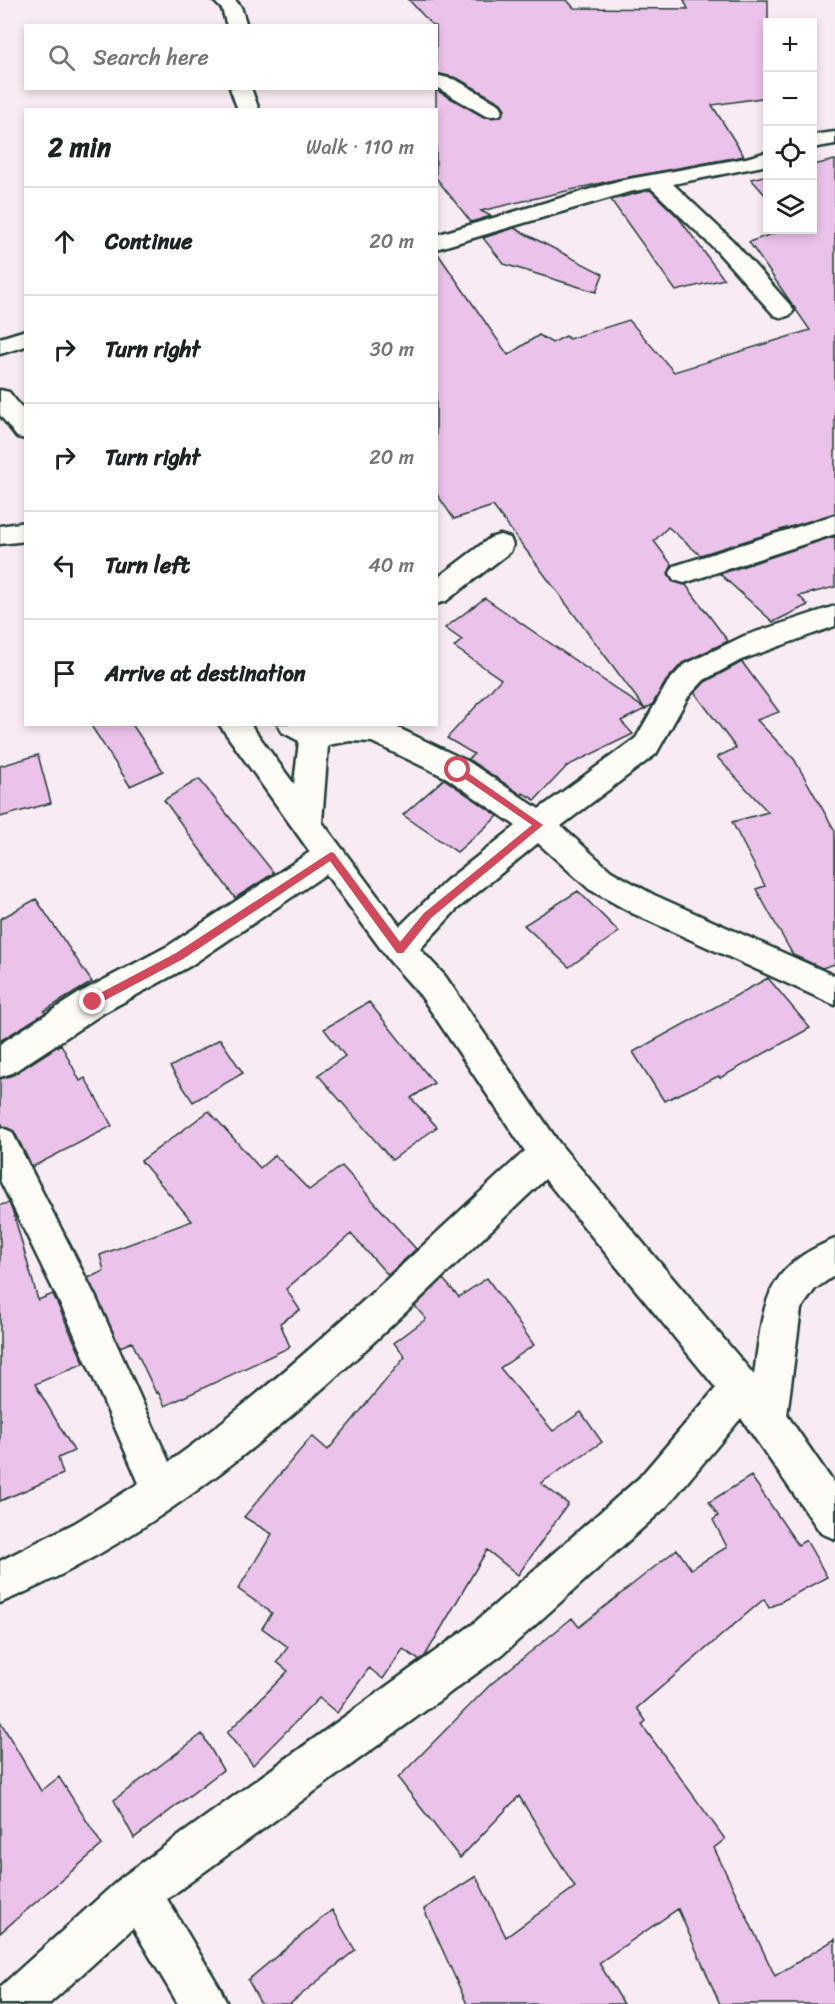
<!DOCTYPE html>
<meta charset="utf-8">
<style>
body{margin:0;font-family:Sriracha,sans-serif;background:#f6f6f6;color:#202124}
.controls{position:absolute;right:18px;top:18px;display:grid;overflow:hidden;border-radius:0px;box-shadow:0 3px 9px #0003}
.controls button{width:54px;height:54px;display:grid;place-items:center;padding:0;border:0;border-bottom:2px solid #e0e0e0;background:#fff;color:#202124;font:30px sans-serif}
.stop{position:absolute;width:18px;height:18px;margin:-14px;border:4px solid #d1495b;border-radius:50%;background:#fff}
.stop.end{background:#d1495b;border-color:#fff;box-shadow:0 2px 6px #0008}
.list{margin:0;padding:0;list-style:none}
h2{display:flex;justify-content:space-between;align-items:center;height:78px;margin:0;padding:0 24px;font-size:26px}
h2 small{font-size:20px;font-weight:400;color:#757577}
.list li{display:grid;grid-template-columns:39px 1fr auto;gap:18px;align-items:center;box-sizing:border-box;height:108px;padding:0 24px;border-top:2px solid #e0e0e0}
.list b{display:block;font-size:22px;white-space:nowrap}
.list em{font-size:20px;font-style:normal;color:#757577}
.icon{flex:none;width:33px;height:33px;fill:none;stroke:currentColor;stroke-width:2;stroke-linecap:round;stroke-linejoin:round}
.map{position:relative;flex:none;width:835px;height:2004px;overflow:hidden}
.search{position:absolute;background:#fff;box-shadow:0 3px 9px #0003;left:24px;top:24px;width:414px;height:66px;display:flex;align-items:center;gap:15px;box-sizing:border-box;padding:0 21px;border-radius:0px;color:#757577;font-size:22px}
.panel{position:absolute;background:#fff;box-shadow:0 3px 9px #0003;left:24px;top:108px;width:414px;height:618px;border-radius:0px}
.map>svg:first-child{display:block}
</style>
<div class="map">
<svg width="835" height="2004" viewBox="0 0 835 2004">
<rect width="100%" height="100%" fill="#f8ebf3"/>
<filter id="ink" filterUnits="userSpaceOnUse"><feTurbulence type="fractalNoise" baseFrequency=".0167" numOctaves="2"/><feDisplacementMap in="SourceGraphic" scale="12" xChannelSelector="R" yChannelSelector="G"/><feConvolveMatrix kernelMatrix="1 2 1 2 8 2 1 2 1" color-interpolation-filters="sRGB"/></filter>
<g filter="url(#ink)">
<path fill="#ebc2e9" stroke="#1f3d34" stroke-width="1.5" d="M 409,0 L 567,0 L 574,8 L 688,9 L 684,0 L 768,0 L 768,97 L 712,105 L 744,156 L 618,179 L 481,211 L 491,216 L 471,222 L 436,178 L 436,90 L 484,117 L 500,117 L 505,109 L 501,103 L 457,78 L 436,73 L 436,26 L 433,26 Z
M 835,160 L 835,513 L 700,555 L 668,527 L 654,541 L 672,565 L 668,574 L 672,581 L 686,585 L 728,641 L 682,663 L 666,681 L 652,705 L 645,709 L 493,506 L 454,519 L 436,493 L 436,251 L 508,355 L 539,335 L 552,343 L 566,336 L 569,339 L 629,320 L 674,372 L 810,330 L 749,242 L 783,230 L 813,230 L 813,165 Z
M 768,175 L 768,198 L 751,179 Z
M 650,190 L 678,217 L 724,279 L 676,291 L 611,200 Z
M 514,228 L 603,274 L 596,292 L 504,264 L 483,238 Z
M 835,536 L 835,587 L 799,596 L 808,605 L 773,622 L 720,574 Z
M 485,598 L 645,709 L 621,721 L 633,734 L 567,766 L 535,800 L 523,793 L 522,795 L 468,759 L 474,754 L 447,738 L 501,679 L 454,647 L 462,640 L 445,628 Z
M 742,662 L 779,712 L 757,720 L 794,759 L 835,831 L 835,964 L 822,968 L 793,955 L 756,889 L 765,886 L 732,822 L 768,812 L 717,757 L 736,748 L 695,693 L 705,682 Z
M 90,724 L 132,724 L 163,771 L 130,786 Z
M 38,755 L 51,803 L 0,817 L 0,766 Z
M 199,779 L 274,873 L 235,898 L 164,800 Z
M 444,779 L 498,816 L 457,852 L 403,815 Z
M 578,891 L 619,932 L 569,967 L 524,925 Z
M 36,899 L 92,982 L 44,1011 L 45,1013 L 0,1041 L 0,919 Z
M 768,978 L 810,1028 L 720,1078 L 719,1076 L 664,1101 L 633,1052 Z
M 369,1002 L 434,1083 L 411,1098 L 437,1127 L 392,1160 L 318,1075 L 345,1056 L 324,1029 Z
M 220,1039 L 243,1073 L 193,1102 L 170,1067 Z
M 61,1044 L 80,1081 L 85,1078 L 112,1126 L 32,1167 L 14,1131 L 3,1126 L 0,1121 L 0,1079 L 13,1075 Z
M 209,1111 L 260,1168 L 275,1155 L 309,1190 L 342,1166 L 416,1249 L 388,1275 L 351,1234 L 286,1289 L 300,1310 L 280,1323 L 290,1347 L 165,1406 L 158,1392 L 156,1393 L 132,1342 L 120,1347 L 88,1278 L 104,1271 L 100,1255 L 192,1221 L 141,1161 Z
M 9,1203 L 14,1215 L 38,1300 L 53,1294 L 84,1363 L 35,1384 L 74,1451 L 58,1458 L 63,1474 L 0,1501 L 0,1205 Z
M 487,1278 L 534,1345 L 500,1368 L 553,1431 L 581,1412 L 602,1442 L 541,1483 L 568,1504 L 518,1575 L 487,1550 L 425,1656 L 419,1660 L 403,1649 L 383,1679 L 369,1668 L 337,1713 L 319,1698 L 253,1765 L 227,1733 L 288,1671 L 277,1662 L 288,1647 L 262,1628 L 272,1613 L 238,1589 L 272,1534 L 244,1517 L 312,1436 L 328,1450 L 405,1357 L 394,1343 L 426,1319 L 415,1306 L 443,1279 L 459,1297 Z
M 751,1476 L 798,1545 L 806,1540 L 827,1577 L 769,1608 L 764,1599 L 637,1708 L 646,1721 L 642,1725 L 725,1839 L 714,1848 L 775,1976 L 835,1939 L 835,2004 L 720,2004 L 678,1909 L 599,1963 L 624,2004 L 467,2004 L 424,1909 L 476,1876 L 506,1937 L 575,1887 L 519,1796 L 460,1858 L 398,1778 L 491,1684 L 572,1618 L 579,1627 L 677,1549 L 691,1569 L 727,1547 L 713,1520 L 718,1516 L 709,1502 Z
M 0,1721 L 41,1791 L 59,1777 L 102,1845 L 0,1933 Z
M 202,1734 L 223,1770 L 134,1838 L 114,1800 Z
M 332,1910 L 355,1950 L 290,2004 L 261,2004 L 248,1980 Z"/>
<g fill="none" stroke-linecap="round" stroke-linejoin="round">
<defs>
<path id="minor" d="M 213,0 L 235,0 L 241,7 L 247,26 L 227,26 L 222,9 Z
M 436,75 L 456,80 L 500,105 L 503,110 L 500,115 L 492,116 L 484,115 L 436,87 Z
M 230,88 L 251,88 L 259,110 L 238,110 Z
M 835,132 L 835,144 L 812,148 L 812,135 Z
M 768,152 L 768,165 L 673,184 L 732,240 L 790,305 L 794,310 L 790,315 L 782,318 L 774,315 L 716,250 L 651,188 L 629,192 L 436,249 L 436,235 L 618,181 L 746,158 Z
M 26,330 L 26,346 L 0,354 L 0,338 Z
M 0,390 L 9,392 L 26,413 L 26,439 L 17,437 L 0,415 Z
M 835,515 L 835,534 L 684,583 L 674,580 L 670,573 L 674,566 Z
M 26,522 L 26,541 L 0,544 L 0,526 Z
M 500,535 L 510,538 L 513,545 L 510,552 L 446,601 L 436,604 L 436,579 L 490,538 Z
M 835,606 L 835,626 L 741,660 L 704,680 L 688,697 L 656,754 L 561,826 L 611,871 L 654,895 L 835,976 L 835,1005 L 632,913 L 589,889 L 538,843 L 456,910 L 420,949 L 445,976 L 559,1143 L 754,1375 C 764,1305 762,1268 835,1239 L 835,1275 L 815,1289 L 801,1309 L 787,1415 L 835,1485 L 835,1539 L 821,1533 L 741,1418 L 667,1506 L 503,1654 L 167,1899 L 220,1988 L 227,2004 L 178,2004 L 133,1928 L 49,2004 L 0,2004 L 0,1987 L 122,1877 L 473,1624 L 639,1478 L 716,1388 L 545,1179 C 379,1335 215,1514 0,1603 L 0,1561 L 75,1523 L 139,1483 L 70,1324 L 0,1180 L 0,1127 L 12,1132 L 96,1298 L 169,1462 C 297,1370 409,1257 525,1151 L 421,996 L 389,960 L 326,874 L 190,966 L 105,1012 L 12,1073 L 0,1077 L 0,1044 L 81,992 L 168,946 L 310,852 L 219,724 L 250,724 L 294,784 L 299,741 L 282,732 L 278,724 L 390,724 L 469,762 L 539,809 L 636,738 L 668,682 L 684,665 L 744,636 ZM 350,741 L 372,742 L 447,778 L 516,826 L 446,881 L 400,926 L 322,822 L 328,745 Z"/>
</defs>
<use href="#minor" stroke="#1f3d34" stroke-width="5"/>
<use href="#minor" fill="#fdfcf7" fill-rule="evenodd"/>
</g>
</g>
<path fill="#d1495b" d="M 458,766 L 543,825 L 431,918 L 403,953 L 397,953 L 330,861 L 183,959 L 96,1005 L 89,1005 L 89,999 L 176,953 L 331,852 L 334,853 L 400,942 L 424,913 L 532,825 L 455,772 L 455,767 Z"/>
</svg>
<div class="controls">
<button>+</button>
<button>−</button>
<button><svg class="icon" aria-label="locate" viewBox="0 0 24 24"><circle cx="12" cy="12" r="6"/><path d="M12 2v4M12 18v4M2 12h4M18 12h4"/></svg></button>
<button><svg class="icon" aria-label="layers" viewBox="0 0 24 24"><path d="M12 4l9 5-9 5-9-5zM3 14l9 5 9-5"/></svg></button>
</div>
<div class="stop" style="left:458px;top:770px"></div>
<div class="stop end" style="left:93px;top:1002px"></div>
<div class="search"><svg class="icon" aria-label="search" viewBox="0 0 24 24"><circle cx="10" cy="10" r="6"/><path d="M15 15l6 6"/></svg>Search here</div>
<section class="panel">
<h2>2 min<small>Walk · 110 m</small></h2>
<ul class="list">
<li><svg class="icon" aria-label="ahead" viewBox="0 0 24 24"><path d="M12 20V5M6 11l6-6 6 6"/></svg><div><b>Continue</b></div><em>20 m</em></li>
<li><svg class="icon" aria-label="right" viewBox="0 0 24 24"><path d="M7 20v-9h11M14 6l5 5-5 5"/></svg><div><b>Turn right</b></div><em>30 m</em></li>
<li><svg class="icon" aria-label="right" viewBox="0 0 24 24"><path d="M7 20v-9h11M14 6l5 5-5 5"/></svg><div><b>Turn right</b></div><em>20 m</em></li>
<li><svg class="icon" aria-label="left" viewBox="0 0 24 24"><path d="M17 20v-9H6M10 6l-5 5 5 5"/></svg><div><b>Turn left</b></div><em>40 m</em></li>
<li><svg class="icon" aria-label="arrive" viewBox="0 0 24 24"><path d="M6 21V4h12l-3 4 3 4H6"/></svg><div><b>Arrive at destination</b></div></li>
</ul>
</section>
</div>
